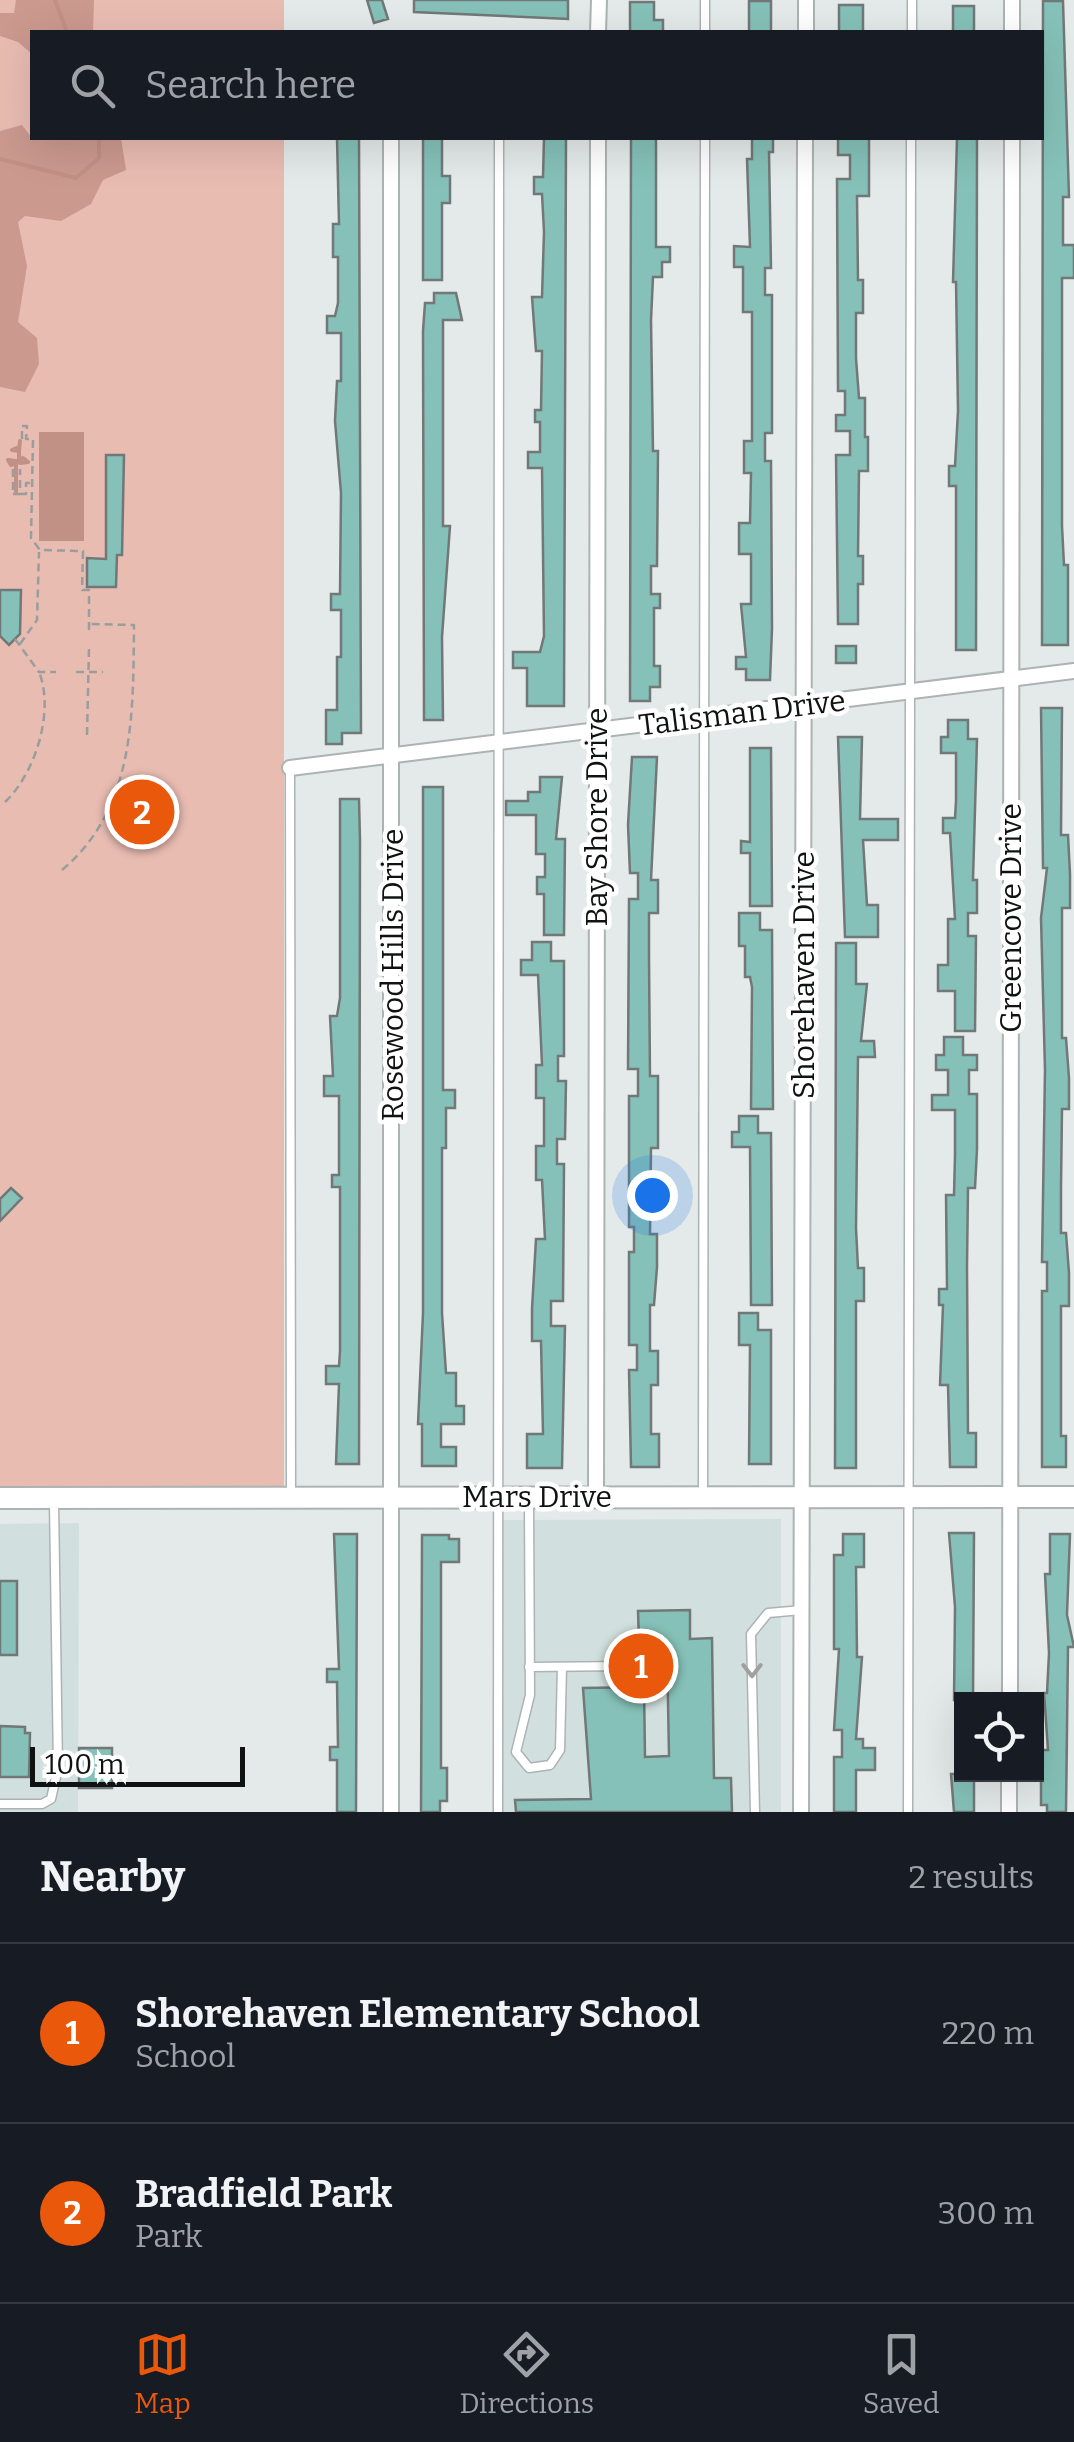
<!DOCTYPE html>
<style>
body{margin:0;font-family:Bitter,serif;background:#242831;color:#f1f3f6}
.controls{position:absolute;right:30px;bottom:30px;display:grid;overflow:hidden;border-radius:0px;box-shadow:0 10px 40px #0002}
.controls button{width:90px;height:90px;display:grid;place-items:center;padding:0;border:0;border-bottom:2px solid #363941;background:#171b24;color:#f1f3f6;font:50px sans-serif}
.scale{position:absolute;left:30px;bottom:25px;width:215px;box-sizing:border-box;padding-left:10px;border:5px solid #101212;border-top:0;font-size:28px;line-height:35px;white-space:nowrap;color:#101212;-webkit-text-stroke:8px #fff;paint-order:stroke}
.you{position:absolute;left:652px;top:1195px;width:35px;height:35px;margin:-25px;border:8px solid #fff;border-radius:50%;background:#1a73e8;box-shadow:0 0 0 15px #1a73e833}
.badge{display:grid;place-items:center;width:65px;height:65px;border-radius:50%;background:#ea580c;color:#fff;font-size:32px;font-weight:700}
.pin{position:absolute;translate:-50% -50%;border:5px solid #fff;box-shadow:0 2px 10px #0006}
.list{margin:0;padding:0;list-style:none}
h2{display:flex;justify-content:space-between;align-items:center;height:130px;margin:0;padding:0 40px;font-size:42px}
h2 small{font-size:32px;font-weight:400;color:#9ea1a6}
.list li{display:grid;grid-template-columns:65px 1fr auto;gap:30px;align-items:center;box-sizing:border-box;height:180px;padding:0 40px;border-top:2px solid #363941}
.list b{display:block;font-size:38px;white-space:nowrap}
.list p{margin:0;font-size:32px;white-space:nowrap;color:#9ea1a6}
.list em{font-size:32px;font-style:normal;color:#9ea1a6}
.icon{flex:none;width:55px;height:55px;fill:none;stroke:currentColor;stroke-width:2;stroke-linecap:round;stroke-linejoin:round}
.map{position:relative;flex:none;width:1074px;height:1812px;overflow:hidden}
.search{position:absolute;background:#171b24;box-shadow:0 10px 40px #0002;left:30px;right:30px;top:30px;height:110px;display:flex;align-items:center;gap:25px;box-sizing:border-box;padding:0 35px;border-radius:0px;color:#9ea1a6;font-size:38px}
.sheet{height:490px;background:#171b24}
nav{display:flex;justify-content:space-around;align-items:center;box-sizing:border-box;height:140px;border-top:2px solid #363941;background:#171b24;font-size:28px;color:#9ea1a6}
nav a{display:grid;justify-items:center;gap:5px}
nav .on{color:#ea580c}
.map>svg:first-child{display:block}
</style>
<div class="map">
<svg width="1074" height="1812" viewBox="0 0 1074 1812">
<rect width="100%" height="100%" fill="#e4eae9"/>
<path fill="#d1e0de" d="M 781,1519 L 781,1812 L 501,1812 L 502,1520 Z
M 79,1523 L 78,1812 L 0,1812 L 0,1524 Z"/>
<path fill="#e9bcb2" d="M 0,0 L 284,0 L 284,32 L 32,32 L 32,138 L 284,138 L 284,1486 L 0,1488 Z"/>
<path fill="#cb998e" d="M 16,0 L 94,0 L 93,32 L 32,32 L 32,54 L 18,42 L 0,36 L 0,13 L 14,13 Z
M 22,125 L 32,138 L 121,138 L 126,170 L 103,180 L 91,204 L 61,221 L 25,216 L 18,222 L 27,266 L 18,322 L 37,338 L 39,364 L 25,392 L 0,387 L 0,131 Z"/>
<path fill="#c29185" d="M 39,432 L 84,432 L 84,541 L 39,541 Z"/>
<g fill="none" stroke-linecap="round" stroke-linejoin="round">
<path stroke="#c29185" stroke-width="4" d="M 55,0 L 67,32
M 0,159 L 76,178 L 99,158 L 99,138
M 19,447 L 12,450 L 19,451 L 20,441
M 16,492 L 16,461 L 8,460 L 11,465 C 16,464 19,459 23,458 L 28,462 L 20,463 C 20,461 20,459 19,458 L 19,447"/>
</g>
<path fill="#85c1b8" stroke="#727877" stroke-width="2.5" d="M 367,0 L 382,0 L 388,19 L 374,23 Z
M 414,0 L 568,0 L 568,19 L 414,12 Z
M 749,1 L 771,1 L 771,32 L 749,32 Z
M 1043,1 L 1063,1 L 1069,197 L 1063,197 L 1063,245 L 1074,245 L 1074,278 L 1062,278 L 1062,526 L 1064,565 L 1068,565 L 1068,645 L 1042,645 Z
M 630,2 L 654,2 L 654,20 L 663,20 L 663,32 L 630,32 Z
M 839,5 L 863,5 L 863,32 L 839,32 Z
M 953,6 L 974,6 L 974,32 L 953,32 Z
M 337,138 L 359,138 L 361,733 L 342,733 L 342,744 L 326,744 L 326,710 L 337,710 L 337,657 L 341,657 L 341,610 L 331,610 L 331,594 L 340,594 L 341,493 L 335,421 L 337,381 L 341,381 L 341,333 L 327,333 L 327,316 L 335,316 L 338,303 L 338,257 L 333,257 L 333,224 L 339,224 Z
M 423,138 L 442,138 L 442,176 L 450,176 L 450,203 L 442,203 L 442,280 L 423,280 Z
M 544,138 L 566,138 L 564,706 L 527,706 L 527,668 L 513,668 L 513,652 L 540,652 L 544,636 L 542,468 L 528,468 L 528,452 L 540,452 L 540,422 L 535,422 L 535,410 L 541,410 L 542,351 L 536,351 L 532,297 L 542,297 L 544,232 L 542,194 L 534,194 L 534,177 L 543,177 Z
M 631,138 L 656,138 L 656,247 L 670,247 L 670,262 L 662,262 L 662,277 L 653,277 L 651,320 L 653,451 L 658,451 L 657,566 L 651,566 L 651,594 L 660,594 L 660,608 L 654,608 L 654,666 L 660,666 L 660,687 L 650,687 L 650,701 L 630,701 Z
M 752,138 L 773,138 L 773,152 L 769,152 L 771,268 L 765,268 L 765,295 L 772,295 L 772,433 L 765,433 L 765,461 L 771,461 L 772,629 L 770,680 L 746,680 L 746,669 L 736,669 L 736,657 L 746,657 L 741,604 L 751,604 L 751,554 L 739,554 L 739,523 L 750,523 L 751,473 L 744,473 L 744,441 L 752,441 L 752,312 L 743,312 L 743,267 L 734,267 L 734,246 L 750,247 L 747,159 L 752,159 Z
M 838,138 L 869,138 L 869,196 L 857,196 L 858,280 L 863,280 L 863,313 L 856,313 L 856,358 L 859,398 L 865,398 L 865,437 L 868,437 L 868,471 L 859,471 L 858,556 L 863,556 L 863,584 L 858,584 L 858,624 L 838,624 L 836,455 L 850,455 L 850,431 L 836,431 L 836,415 L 845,415 L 845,391 L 838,391 L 837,179 L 850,179 L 850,155 L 838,155 Z
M 957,138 L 977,138 L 976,650 L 956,650 L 956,486 L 949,486 L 949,466 L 955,466 L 958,411 L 956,282 L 953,282 Z
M 434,293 L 456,293 L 462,320 L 443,320 L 443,526 L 450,526 L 442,637 L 443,720 L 424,720 L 423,331 L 425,303 L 434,303 Z
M 106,455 L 124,455 L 122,555 L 117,555 L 116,587 L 87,587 L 87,558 L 106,559 Z
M 0,590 L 21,590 L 20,634 L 9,645 L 0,636 Z
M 836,646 L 856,646 L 856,663 L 836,663 Z
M 1041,708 L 1062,708 L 1061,835 L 1068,835 L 1070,874 L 1070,908 L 1062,908 L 1062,1038 L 1066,1038 L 1069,1078 L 1069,1109 L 1062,1109 L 1061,1187 L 1061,1233 L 1066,1233 L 1069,1273 L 1069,1306 L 1061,1306 L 1061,1436 L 1066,1436 L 1066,1467 L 1042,1467 L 1042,1291 L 1047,1291 L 1047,1262 L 1042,1262 L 1045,1070 L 1041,918 L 1047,868 L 1043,868 Z
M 948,720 L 968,720 L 968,739 L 977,739 L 973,880 L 977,880 L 977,913 L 968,913 L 968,936 L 976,936 L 975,1031 L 955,1031 L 955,991 L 938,991 L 938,965 L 948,965 L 948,919 L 955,919 L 950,833 L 943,833 L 943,818 L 955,818 L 956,801 L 956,753 L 941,753 L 941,737 L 948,737 Z
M 838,737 L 862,737 L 860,819 L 898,819 L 898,840 L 863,840 L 867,905 L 878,905 L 878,937 L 845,937 Z
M 750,748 L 771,748 L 772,906 L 750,906 L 750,853 L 741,853 L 741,841 L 750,842 Z
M 632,757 L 657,757 L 651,880 L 658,880 L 658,913 L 649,913 L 649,958 L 650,1076 L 658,1076 L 658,1148 L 651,1148 L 650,1234 L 657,1234 L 657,1267 L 654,1305 L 650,1305 L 650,1351 L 658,1351 L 658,1385 L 651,1385 L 651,1434 L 659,1434 L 659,1467 L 631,1467 L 629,1370 L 637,1370 L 637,1345 L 629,1345 L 629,1252 L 634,1252 L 634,1227 L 629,1227 L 629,1096 L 638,1096 L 638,1069 L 628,1069 L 629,899 L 638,899 L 638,873 L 630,873 L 628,825 Z
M 540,777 L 562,777 L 556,839 L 565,839 L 564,935 L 544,935 L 544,894 L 537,894 L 537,877 L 545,877 L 545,854 L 536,854 L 536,815 L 506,815 L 506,801 L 528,801 L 528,792 L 540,792 Z
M 423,787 L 443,787 L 443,1090 L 455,1090 L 455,1108 L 446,1108 L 446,1148 L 442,1148 L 442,1313 L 446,1373 L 456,1373 L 456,1406 L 464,1406 L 464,1424 L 441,1424 L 441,1447 L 456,1447 L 456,1466 L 422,1466 L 422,1424 L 418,1424 L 423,1313 Z
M 340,799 L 359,799 L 360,840 L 359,1464 L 336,1464 L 339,1384 L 326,1384 L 326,1366 L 339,1366 L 340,1351 L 340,1187 L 332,1187 L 332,1175 L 339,1175 L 339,1096 L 324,1096 L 324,1076 L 333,1076 L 330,1016 L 337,1016 L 340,998 Z
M 739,913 L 760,913 L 760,930 L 772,930 L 773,1109 L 751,1109 L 752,987 L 750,977 L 745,977 L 745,946 L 739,946 Z
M 532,942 L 551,942 L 551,961 L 564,961 L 564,1056 L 558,1056 L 558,1081 L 566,1081 L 565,1139 L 557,1139 L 557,1164 L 564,1164 L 563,1301 L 551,1301 L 551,1326 L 565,1326 L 562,1468 L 527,1468 L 527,1434 L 543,1434 L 541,1341 L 532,1341 L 532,1309 L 536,1239 L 545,1239 L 542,1180 L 536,1180 L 536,1146 L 544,1146 L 544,1098 L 536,1098 L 536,1065 L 542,1065 L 538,975 L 521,975 L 521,960 L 532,960 Z
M 836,943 L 856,943 L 856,984 L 867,984 L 861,1041 L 874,1041 L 875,1057 L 858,1057 L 856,1228 L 858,1268 L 864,1268 L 864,1301 L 856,1301 L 856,1468 L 835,1468 Z
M 944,1037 L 963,1037 L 963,1055 L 977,1055 L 977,1070 L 969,1070 L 969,1094 L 977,1094 L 977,1149 L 975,1188 L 968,1188 L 967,1266 L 968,1433 L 976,1433 L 976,1467 L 950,1467 L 948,1385 L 940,1385 L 943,1305 L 939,1305 L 939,1289 L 947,1289 L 946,1195 L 954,1195 L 955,1155 L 955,1110 L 932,1110 L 932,1095 L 948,1095 L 948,1070 L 936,1070 L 936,1055 L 944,1055 Z
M 739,1116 L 758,1116 L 758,1133 L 771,1133 L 772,1305 L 751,1305 L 750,1147 L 732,1147 L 732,1132 L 739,1132 Z
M 11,1188 L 22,1198 L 0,1221 L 0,1199 Z
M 739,1313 L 758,1313 L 758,1330 L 771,1330 L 771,1464 L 749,1464 L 750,1345 L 739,1345 Z
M 949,1533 L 974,1533 L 973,1700 L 954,1700 L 955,1607 Z
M 334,1534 L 357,1534 L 356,1812 L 337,1812 L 337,1760 L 330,1760 L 330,1747 L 338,1747 L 337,1682 L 327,1682 L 327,1669 L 339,1669 Z
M 843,1534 L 864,1534 L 864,1567 L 856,1567 L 857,1657 L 862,1657 L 856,1739 L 863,1739 L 863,1748 L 875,1748 L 875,1770 L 856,1770 L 856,1812 L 834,1812 L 834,1757 L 842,1757 L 842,1730 L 834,1730 L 839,1649 L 834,1649 L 834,1555 L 843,1555 Z
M 1050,1534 L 1070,1534 L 1067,1615 L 1074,1647 L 1068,1647 L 1066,1812 L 1047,1812 L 1047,1805 L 1041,1805 L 1041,1750 L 1048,1750 L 1044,1693 L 1047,1693 L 1049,1653 L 1045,1574 L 1050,1574 Z
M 422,1535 L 449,1535 L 449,1539 L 459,1539 L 459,1562 L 441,1562 L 441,1768 L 447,1768 L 447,1801 L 440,1801 L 440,1812 L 421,1812 Z
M 0,1581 L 17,1581 L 17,1655 L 0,1655 Z
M 690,1610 L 690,1639 L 712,1638 L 714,1778 L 731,1778 L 732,1812 L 516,1812 L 515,1800 L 591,1799 L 583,1688 L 644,1687 L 645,1757 L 669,1756 L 667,1649 L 651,1649 L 651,1641 L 639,1641 L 638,1611 Z
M 0,1726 L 25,1727 L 25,1733 L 30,1733 L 29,1777 L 0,1777 Z
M 79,1748 L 112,1748 L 112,1788 L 79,1788 Z
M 951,1774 L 974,1774 L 974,1812 L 954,1812 Z"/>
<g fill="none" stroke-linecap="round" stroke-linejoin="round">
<defs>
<path id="lane" d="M 705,0 L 705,32
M 912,32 L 912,0
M 290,768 L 291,1493
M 703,1496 L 705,138
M 529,1501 L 530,1695 L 516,1752 L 529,1768 L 550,1765 L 560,1750 L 562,1667
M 529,1667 L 630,1666
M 0,1804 L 42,1804 L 51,1799 L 58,1768 L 54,1502
M 498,1812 L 499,138
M 755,1812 L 751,1634 L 768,1613 L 802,1610
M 908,1812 L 911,138"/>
<path id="street" d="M 1012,0 L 1012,32
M 598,32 L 599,0
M 806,32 L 806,0
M 290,768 L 1074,671
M 596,1496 L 598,138
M 1010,1700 L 1012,138
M 391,1812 L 391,138
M 801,1812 L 805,138
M 1009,1812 L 1009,1774"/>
<path id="secondary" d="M 0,1498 L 1074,1497"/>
</defs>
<use href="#lane" stroke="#adb3b2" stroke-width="11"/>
<use href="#street" stroke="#adb3b2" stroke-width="18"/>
<use href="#secondary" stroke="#adb3b2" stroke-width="24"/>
<path stroke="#999d9d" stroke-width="2.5" stroke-dasharray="8 5" stroke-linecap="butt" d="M 22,439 L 22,426 L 27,426 L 26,439 L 33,439 L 31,538 L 40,550 L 83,551 L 82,590 L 89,590 L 89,630
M 13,469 L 13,493
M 13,494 L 20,494 L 20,469
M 20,494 L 26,494 L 26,483 L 30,483
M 15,639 L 39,672 L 56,672
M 20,644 L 37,620 L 39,552
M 76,672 L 103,672
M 87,735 L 89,648
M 5,802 C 35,774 55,711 39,672
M 62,870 C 136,808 133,712 134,625 L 89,624"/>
<use href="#lane" stroke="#fff" stroke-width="8"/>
<use href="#street" stroke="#fff" stroke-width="14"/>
<use href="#secondary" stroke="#fff" stroke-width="20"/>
</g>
<defs><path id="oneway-chevron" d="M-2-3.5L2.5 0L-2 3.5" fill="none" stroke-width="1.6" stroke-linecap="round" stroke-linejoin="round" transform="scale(2.5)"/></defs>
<use stroke="#9fa0a0" href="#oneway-chevron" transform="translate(752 1670) rotate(90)"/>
<g text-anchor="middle" stroke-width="9" stroke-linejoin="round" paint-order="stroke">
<g font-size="30" fill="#101212" stroke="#fff">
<text transform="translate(742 713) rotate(-7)" y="10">Talisman Drive</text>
<text transform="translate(597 817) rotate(-90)" y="10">Bay Shore Drive</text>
<text transform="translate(1011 918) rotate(-90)" y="10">Greencove Drive</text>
<text transform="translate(393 975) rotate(-90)" y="10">Rosewood Hills Drive</text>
<text transform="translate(804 975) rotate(-90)" y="10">Shorehaven Drive</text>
<text x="537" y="1507">Mars Drive</text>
</g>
</g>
</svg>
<div class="controls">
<button><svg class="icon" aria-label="locate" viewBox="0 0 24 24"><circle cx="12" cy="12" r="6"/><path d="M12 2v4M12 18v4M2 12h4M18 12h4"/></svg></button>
</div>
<div class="scale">100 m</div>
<div class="you"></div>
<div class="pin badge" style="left:641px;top:1666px">1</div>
<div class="pin badge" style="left:142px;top:812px">2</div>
<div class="search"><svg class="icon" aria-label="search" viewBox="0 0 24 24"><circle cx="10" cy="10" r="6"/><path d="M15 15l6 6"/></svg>Search here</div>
</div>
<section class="sheet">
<h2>Nearby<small>2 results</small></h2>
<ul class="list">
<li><span class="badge">1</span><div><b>Shorehaven Elementary School</b><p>School</p></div><em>220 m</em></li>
<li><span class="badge">2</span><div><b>Bradfield Park</b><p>Park</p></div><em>300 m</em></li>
</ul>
</section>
<nav>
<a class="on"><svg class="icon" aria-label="map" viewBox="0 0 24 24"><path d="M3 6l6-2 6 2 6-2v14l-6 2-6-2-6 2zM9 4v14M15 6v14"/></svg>Map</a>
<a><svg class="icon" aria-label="directions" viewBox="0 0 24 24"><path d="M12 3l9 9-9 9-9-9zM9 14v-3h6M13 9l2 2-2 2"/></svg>Directions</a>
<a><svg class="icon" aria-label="saved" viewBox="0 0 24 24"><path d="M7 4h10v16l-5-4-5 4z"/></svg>Saved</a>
</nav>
